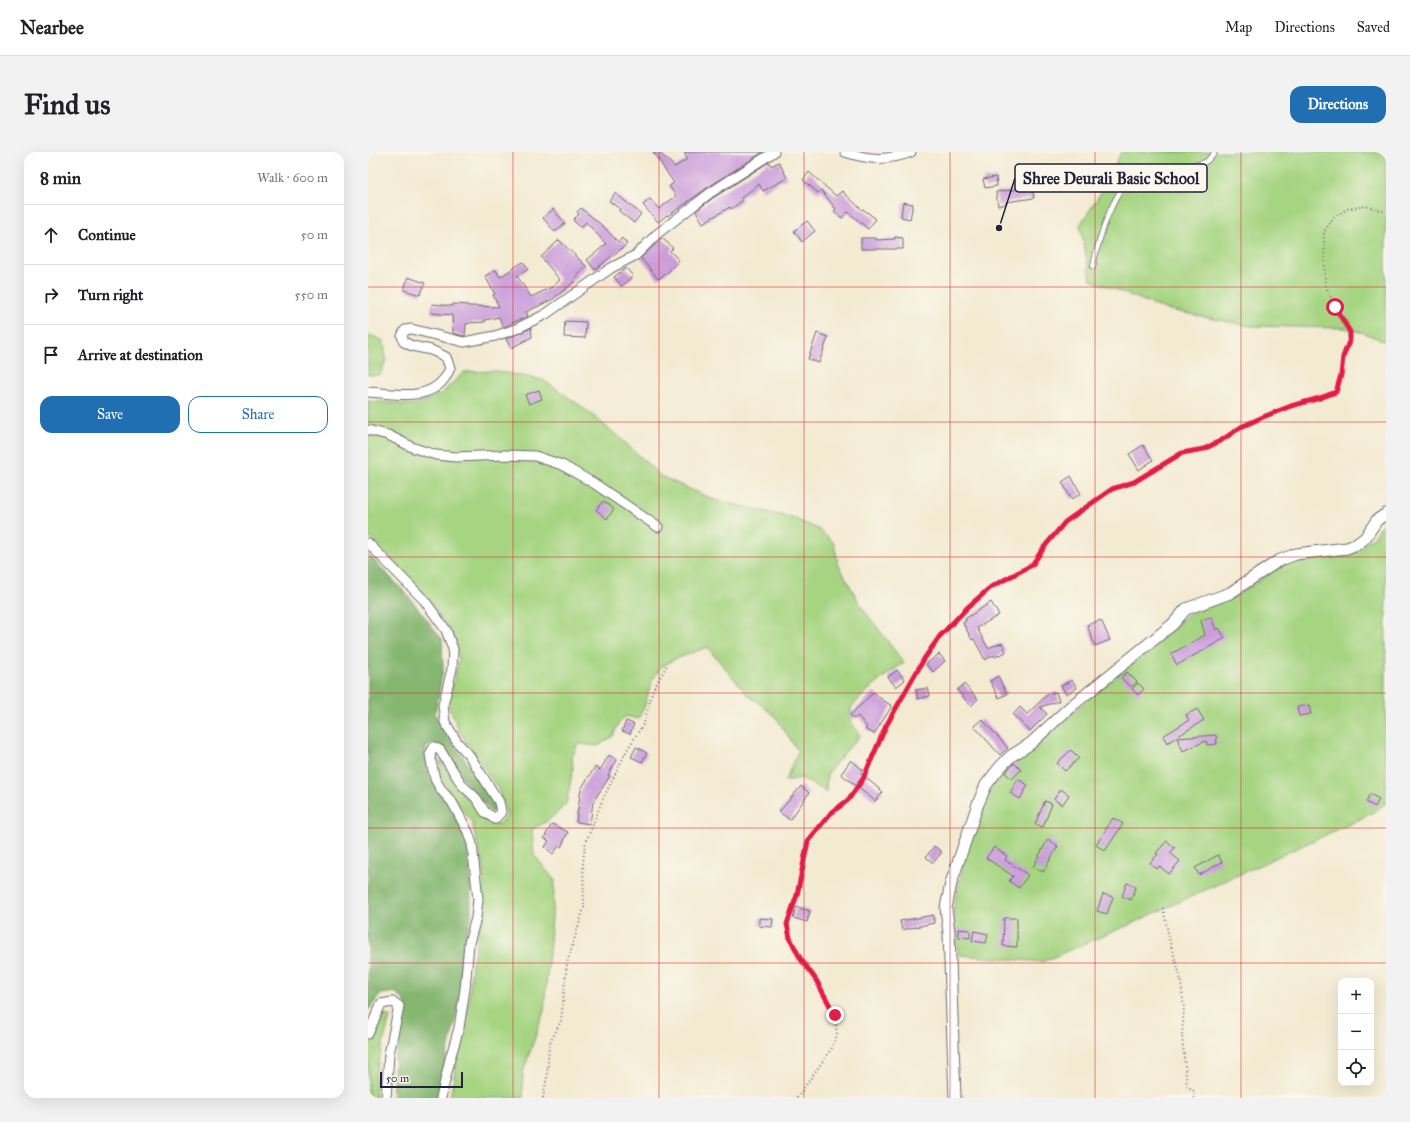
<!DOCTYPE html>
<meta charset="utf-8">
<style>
body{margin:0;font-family:"IM FELL Great Primer",serif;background:#f2f2f2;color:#202124}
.controls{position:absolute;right:12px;bottom:12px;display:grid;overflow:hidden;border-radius:8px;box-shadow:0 4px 16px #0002}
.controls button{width:36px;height:36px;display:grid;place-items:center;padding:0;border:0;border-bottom:1px solid #e0e0e0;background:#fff;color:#202124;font:20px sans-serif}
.scale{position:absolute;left:12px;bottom:10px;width:83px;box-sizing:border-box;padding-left:4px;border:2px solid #22223b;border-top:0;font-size:11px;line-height:14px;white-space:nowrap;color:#22223b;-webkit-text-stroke:3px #fbf7ec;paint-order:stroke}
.stop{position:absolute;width:12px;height:12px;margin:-9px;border:3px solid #e11d48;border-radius:50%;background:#fff}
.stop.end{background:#e11d48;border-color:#fff;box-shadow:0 1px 4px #0008}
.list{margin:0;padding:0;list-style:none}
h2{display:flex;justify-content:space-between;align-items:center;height:52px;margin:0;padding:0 16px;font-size:17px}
h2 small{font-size:13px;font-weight:400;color:#757577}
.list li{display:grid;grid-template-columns:26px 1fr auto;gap:12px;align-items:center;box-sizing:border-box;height:60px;padding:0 16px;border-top:1px solid #e0e0e0}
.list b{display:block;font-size:15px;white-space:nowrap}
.list em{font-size:13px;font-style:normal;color:#757577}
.actions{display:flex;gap:8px;padding:12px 16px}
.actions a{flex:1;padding:9px 0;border:1px solid #1f6fb2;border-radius:12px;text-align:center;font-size:14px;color:#1f6fb2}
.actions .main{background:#1f6fb2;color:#fff}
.icon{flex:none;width:22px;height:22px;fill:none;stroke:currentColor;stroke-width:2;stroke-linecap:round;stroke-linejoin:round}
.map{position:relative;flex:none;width:1018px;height:946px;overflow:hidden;border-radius:12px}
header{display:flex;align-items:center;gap:24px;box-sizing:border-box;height:56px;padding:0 20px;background:#fff;border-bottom:1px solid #e0e0e0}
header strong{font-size:19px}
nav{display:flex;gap:22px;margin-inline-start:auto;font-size:14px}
.intro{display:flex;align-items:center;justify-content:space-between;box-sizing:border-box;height:96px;padding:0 24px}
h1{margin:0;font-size:28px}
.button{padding:10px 18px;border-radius:12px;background:#1f6fb2;color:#fff;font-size:14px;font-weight:700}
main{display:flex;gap:24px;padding:0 24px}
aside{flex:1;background:#fff;border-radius:12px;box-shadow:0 4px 16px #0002}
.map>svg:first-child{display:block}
</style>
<header>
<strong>Nearbee</strong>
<nav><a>Map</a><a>Directions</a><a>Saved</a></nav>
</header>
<div class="intro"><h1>Find us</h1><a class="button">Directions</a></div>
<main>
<aside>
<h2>8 min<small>Walk · 600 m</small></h2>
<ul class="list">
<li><svg class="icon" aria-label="ahead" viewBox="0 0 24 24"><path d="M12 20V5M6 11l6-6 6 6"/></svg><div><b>Continue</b></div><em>50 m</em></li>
<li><svg class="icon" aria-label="right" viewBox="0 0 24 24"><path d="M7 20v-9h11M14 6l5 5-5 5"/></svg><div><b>Turn right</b></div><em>550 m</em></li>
<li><svg class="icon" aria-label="arrive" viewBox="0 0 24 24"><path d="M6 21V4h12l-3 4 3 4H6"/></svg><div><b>Arrive at destination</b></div></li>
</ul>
<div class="actions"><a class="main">Save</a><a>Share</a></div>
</aside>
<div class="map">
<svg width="1018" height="946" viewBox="0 0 1018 946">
<rect width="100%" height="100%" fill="#fbf7ec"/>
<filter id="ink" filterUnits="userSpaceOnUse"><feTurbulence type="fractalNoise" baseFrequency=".025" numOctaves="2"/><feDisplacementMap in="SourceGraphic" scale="8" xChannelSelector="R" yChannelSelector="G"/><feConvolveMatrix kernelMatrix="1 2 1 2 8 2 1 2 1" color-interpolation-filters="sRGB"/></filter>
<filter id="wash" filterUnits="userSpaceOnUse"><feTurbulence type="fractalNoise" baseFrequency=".012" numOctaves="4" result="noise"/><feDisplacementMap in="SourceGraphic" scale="16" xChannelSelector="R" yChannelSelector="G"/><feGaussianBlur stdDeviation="0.9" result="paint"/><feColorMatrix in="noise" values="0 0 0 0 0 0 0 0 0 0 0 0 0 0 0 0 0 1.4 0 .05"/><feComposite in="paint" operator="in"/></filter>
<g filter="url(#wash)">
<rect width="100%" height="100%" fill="#f3ead2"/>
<path fill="#a6d481" stroke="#647b5e" d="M 753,0 L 1018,0 L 1018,190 L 996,181 L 976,176 L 881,174 L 797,157 L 723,128 L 712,73 L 738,33 Z
M 0,182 L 16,189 L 18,208 L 12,223 L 0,223 Z
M 128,219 L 175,228 L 213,254 L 252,286 L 294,325 L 347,348 L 425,366 L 450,377 L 466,391 L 470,412 L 493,454 L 536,511 C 514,525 501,536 483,556 L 483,569 L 492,584 L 478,599 L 459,622 L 458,640 L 433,626 L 417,629 L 430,599 L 407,564 L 380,543 L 339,495 L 305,508 L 292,516 L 283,531 L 277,553 L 270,567 L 258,564 L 251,571 L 245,584 L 230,594 L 210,592 L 204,605 L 205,617 L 198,652 L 181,668 L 164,677 L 166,703 L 187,729 L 176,859 L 155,920 L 155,946 L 82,946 L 101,849 L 104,813 L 114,763 L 116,718 L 104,670 L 81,639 L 71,621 L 73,608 C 89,633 103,658 129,673 L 139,663 L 130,637 L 91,579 L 80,552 L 91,507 L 84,481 L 65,454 L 41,426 L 0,384 L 0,249 L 47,253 L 72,243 L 96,220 Z
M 1018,368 L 1018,651 L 1001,663 L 765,771 L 674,810 L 591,803 L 585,780 L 586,753 L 598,699 L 621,640 L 633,619 L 644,608 L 662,598 L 684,581 L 702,563 L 725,543 L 755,520 L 821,462 L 868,444 L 915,412 L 942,404 L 974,404 L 990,396 L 1007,384 L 1016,369 Z
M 15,862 L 22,865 L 7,923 L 8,946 L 0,946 L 0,895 Z"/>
<path fill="#84b66f" stroke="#536c55" d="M 0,402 L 41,445 L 74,487 L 75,517 L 67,562 C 73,572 78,582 85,591 C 100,613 118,632 128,658 L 123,660 L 100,633 L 80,602 L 67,591 L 58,595 L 57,606 L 62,625 L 90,666 L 97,684 L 102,715 L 103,766 L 94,797 L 92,845 L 83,886 L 68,946 L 24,946 L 27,906 L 38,859 L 37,849 L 27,840 L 13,842 L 0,858 Z"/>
<g id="blocks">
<path fill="#cb9eda" d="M 285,0 L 291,0 L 307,15 L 319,7 L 316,0 L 395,0 L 339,36 L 300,64 L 299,63 L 290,70 L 275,53 L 282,47 L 291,57 L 308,44 L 301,34 L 306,31 Z
M 401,10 L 403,14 L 411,10 L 419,26 L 395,39 L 391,32 L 373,46 L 374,49 L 363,57 L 362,55 L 335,71 L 328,59 L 345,46 Z
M 441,20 L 468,44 L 474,39 L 494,58 L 495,57 L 508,67 L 500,77 L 480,60 L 474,66 L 466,59 L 468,57 L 453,38 L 450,41 L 435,28 Z
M 628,25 L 629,34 L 617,36 L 615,27 Z
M 664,36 L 666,46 L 638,50 L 638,52 L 630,54 L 628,40 Z
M 247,41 L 273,62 L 266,71 L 251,59 L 252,57 L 241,49 Z
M 535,50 L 545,52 L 542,67 L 533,65 Z
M 213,56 L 237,76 L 250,90 L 254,86 L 259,92 L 227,118 L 219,108 L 238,92 L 218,70 L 213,76 L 205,68 L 211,62 L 209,60 Z
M 185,57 L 197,71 L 187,80 L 175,66 Z
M 439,69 L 447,79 L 434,90 L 426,79 Z
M 527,85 L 535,86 L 535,97 L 493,97 L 493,86 L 508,86 L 508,88 L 527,87 Z
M 294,86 L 305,96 L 302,99 L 311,108 L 299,121 L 290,127 L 273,106 Z
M 191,88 L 218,114 L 205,129 L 206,130 L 185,147 L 158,160 L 160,164 L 135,175 L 131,165 L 117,168 L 117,170 L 100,171 L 100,172 L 98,172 L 97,184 L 96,184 L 85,181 L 84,163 L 63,161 L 64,152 L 85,154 L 85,152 L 100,153 L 100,154 L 131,155 L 125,143 L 127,142 L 117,124 L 128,118 L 132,125 L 155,110 L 160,117 L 149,124 L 163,145 L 184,135 L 192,128 L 173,105 Z
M 258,116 L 265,124 L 254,134 L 246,125 Z
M 40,125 L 57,131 L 52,143 L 36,138 Z
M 197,169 L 218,170 L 217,186 L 196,185 Z
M 163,176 L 164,185 L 143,196 L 138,187 Z
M 449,181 L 460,185 L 451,211 L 440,207 Z
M 171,238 L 174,247 L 161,252 L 157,243 Z
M 775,293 L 785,308 L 771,318 L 761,302 Z
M 703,324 L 713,342 L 703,347 L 694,330 Z
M 235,349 L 246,357 L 239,367 L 228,358 Z
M 623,450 L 631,463 L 609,476 L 620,496 L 634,491 L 638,500 L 627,505 L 626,503 L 617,508 L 606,487 L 604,488 L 595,471 L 598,469 L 597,467 Z
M 843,465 L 848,478 L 851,476 L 857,486 L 809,513 L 803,502 L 837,483 L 833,468 Z
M 733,468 L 742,488 L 727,494 L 719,473 Z
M 571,502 L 577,509 L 565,520 L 558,512 Z
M 529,518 L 537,528 L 528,535 L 520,525 Z
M 759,520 L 769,530 L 763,535 L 753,526 Z
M 630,524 L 639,542 L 631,546 L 622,529 Z
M 704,528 L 709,536 L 698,542 L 693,534 Z
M 770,531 L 776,537 L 770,543 L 764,537 Z
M 596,532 L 610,547 L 603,554 L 589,538 Z
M 560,536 L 562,544 L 550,547 L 548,538 Z
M 506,540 L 513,547 L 524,554 L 506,582 L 497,577 L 499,575 L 490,564 L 486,567 L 482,563 Z
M 688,540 L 691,549 L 672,555 L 679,562 L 662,579 L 645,563 L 652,555 L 659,562 L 679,543 Z
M 941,553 L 943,562 L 931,564 L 929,555 Z
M 829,557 L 836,568 L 799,591 L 795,584 L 821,568 L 818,563 Z
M 614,567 L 640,596 L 632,603 L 606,574 Z
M 258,569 L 266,572 L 262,582 L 254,579 Z
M 848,583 L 849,592 L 839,593 L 838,589 L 815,599 L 809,586 Z
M 268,595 L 279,601 L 274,610 L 263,605 Z
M 703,598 L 711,606 L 697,619 L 689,611 Z
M 241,603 L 249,608 L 240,623 L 242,624 L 225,650 L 222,672 L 208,670 L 213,637 L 227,615 L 232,618 Z
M 483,608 L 495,618 L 492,621 L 515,640 L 507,649 L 473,622 Z
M 646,611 L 653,618 L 644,627 L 637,621 Z
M 650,627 L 660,633 L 652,647 L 642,641 Z
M 433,634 L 441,641 L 422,668 L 411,660 Z
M 693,637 L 701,643 L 694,653 L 686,647 Z
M 1002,642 L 1011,647 L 1007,655 L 998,650 Z
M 677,649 L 684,652 L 675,675 L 667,672 Z
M 745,666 L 755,672 L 737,699 L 728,693 Z
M 184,672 L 200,680 L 193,695 L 191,694 L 185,702 L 177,695 L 181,689 L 176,686 Z
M 680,687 L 690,694 L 675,720 L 665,715 Z
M 799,689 L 807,696 L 802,701 L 812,709 L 801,722 L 791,714 L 789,717 L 782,711 L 790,702 L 788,701 Z
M 566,694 L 574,700 L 565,711 L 558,705 Z
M 626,695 L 639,704 L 637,708 L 660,723 L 651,736 L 641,729 L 645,724 L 618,706 Z
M 850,703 L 854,710 L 831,723 L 827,716 Z
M 759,731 L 768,734 L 763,748 L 754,744 Z
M 735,742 L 745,745 L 739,762 L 729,759 Z
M 428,755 L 442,759 L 439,770 L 425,766 Z
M 565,763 L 566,771 L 534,778 L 532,769 Z
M 391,766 L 405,767 L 404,775 L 391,774 Z
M 636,766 L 649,766 L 649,795 L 635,794 Z
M 590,777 L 602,778 L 602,786 L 590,785 Z
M 606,779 L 620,782 L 618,791 L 604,789 Z"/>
</g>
</g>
<g filter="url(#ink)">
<use href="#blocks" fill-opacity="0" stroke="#6b6870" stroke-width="1"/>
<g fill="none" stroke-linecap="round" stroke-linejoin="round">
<defs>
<path id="service" d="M 725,115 C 730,89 746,30 774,19 C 782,16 792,17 801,16 C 811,15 822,13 832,12 L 839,9 L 847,0"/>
<path id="minor" d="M 477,0 C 501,8 520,9 543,0
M 0,240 C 25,241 59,250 76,227 C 79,224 80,220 82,216 L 78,205 L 63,198 L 44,194 L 36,190 L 34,184 L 37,178 L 43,177 L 96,190 L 127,184 L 148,177 L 178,162 L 243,116 L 268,103 L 289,82 L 342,41 L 406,0
M 0,278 L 20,283 L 46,296 L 68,303 L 88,305 L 137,303 L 167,304 L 194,313 L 227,332 L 290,375
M 0,391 L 56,448 L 78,478 L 85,497 L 84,517 L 75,553 L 77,570 L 89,590 L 101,603 L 131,650 L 133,660 L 127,667 L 117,660 L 108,646 L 94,633 L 72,598 L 66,595 L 62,602 L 64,614 L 67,627 L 74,639 L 84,650 L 100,680 L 104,692 L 110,747 L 108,766 L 101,791 L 97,837 L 91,876 L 82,907 L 73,946
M 0,882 L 13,852 L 25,850 L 31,854 L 21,902 L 18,946"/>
<path id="tertiary" d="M 587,946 L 581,781 L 578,756 L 583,731 L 610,652 L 618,633 L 632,615 L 643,604 L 662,592 L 701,556 L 805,472 L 818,457 L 862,441 L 910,409 L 928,402 L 979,396 L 989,392 L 997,386 L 1009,368 L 1018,362"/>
</defs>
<use href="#service" stroke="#6b6870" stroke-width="6"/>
<use href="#minor" stroke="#6b6870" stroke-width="11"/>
<use href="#tertiary" stroke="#6b6870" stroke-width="13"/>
<path stroke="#6b6870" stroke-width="2" stroke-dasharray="1 3" stroke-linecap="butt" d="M 795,756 L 802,791 L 812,823 L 816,856 L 814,884 L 819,934 L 826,939 L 826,946
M 175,946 L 179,925 L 181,893 L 193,869 L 199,811 L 216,756 L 215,711 L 217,693 L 234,649 L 260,596 L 276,571 L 285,538 L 299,513
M 429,946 L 464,896 L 469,882 L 467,863 L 448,827 L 432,806 L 422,786 L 419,772 L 429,743 L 440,689 L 462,662 L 480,648 L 495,627 L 518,574 L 556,507 L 572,484 L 599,456 L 623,435 L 664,413 L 677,394 L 697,370 L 744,337 L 766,330 L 814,301 L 836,297 L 854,288 L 873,275 L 895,265 L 923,254 L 953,246 L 968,240 L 973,223 L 975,205 L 982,187 L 982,180 L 967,155 L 957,132 L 956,80 L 966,65 L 979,57 L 998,54 L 1018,60"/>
<use href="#service" stroke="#fff" stroke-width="4.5"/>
<use href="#minor" stroke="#fff" stroke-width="9"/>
<use href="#tertiary" stroke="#fff" stroke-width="11"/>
</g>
</g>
<g fill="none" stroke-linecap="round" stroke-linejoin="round" filter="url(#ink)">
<path stroke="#e11d48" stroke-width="5" d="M 467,863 L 448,828 L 432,806 L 422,786 L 419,772 L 429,743 L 440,689 L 462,662 L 480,648 L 495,627 L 518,574 L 556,507 L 572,484 L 599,456 L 623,435 L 664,413 L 677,394 L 697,370 L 744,337 L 766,330 L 814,301 L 836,297 L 854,288 L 873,275 L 895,265 L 923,254 L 952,246 L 968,240 L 973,223 L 975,205 L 982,187 L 982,180 L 967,155"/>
</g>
<path fill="none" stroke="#d62828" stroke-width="1" stroke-opacity="0.55" d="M 145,0 L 145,946M 291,0 L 291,946M 436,0 L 436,946M 582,0 L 582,946M 727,0 L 727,946M 873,0 L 873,946M 0,135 L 1018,135M 0,270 L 1018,270M 0,405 L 1018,405M 0,541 L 1018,541M 0,676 L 1018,676M 0,811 L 1018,811"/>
<path fill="none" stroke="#22223b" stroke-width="1.5" d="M631 76L647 26"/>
<circle fill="#22223b" stroke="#fbf7ec" stroke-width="1.5" cx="631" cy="76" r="4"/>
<rect fill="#fbf7ec" stroke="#22223b" stroke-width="1.5" x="647" y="12" width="192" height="28" rx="4"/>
<g font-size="16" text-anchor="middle" font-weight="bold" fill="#22223b">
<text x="743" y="32">Shree Deurali Basic School</text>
</g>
</svg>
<div class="controls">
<button>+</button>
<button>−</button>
<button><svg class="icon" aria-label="locate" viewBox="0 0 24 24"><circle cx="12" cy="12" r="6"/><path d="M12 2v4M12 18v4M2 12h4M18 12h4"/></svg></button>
</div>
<div class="scale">50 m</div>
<div class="stop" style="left:967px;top:155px"></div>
<div class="stop end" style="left:467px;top:863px"></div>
</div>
</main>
